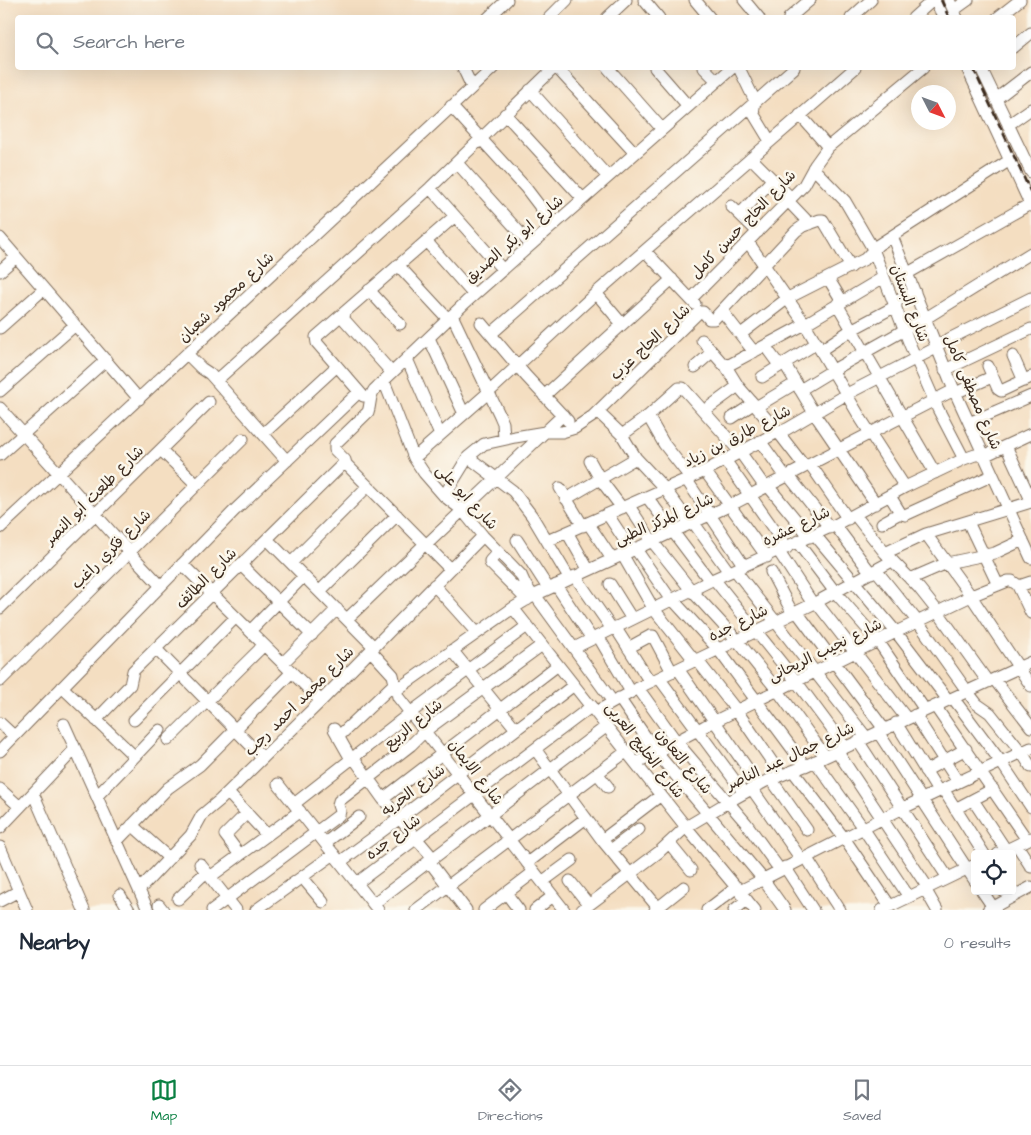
<!DOCTYPE html>
<meta charset="utf-8">
<style>
body{margin:0;font-family:"Architects Daughter","Playpen Sans Arabic",sans-serif;background:#f2f2f3;color:#1f2937}
.controls{position:absolute;right:15px;bottom:15px;display:grid;overflow:hidden;border-radius:5px;box-shadow:0 5px 20px #0002}
.controls button{width:45px;height:45px;display:grid;place-items:center;padding:0;border:0;border-bottom:1px solid #e0e1e3;background:#fff;color:#1f2937;font:25px sans-serif}
.compass{position:absolute;left:911px;top:85px;width:45px;height:45px;border-radius:50%;background:#fff;box-shadow:0 5px 20px #0002;rotate:132deg}
.list{margin:0;padding:0;list-style:none}
h2{display:flex;justify-content:space-between;align-items:center;height:65px;margin:0;padding:0 20px;font-size:21px}
h2 small{font-size:16px;font-weight:400;color:#747a83}
.icon{flex:none;width:28px;height:28px;fill:none;stroke:currentColor;stroke-width:2;stroke-linecap:round;stroke-linejoin:round}
.map{position:relative;flex:none;width:1031px;height:910px;overflow:hidden}
.search{position:absolute;background:#fff;box-shadow:0 5px 20px #0002;left:15px;right:15px;top:15px;height:55px;display:flex;align-items:center;gap:12px;box-sizing:border-box;padding:0 18px;border-radius:5px;color:#747a83;font-size:19px}
.sheet{height:155px;background:#fff}
nav{display:flex;justify-content:space-around;align-items:center;box-sizing:border-box;height:70px;border-top:1px solid #e0e1e3;background:#fff;font-size:14px;color:#747a83}
nav a{display:grid;justify-items:center;gap:2px}
nav .on{color:#0b8043}
.map>svg:first-child{display:block}
</style>
<div class="map">
<svg width="1031" height="910" viewBox="0 0 1031 910">
<rect width="100%" height="100%" fill="#fbf7ec"/>
<filter id="ink" filterUnits="userSpaceOnUse"><feTurbulence type="fractalNoise" baseFrequency=".02" numOctaves="2"/><feDisplacementMap in="SourceGraphic" scale="10" xChannelSelector="R" yChannelSelector="G"/><feConvolveMatrix kernelMatrix="1 2 1 2 8 2 1 2 1" color-interpolation-filters="sRGB"/></filter>
<filter id="wash" filterUnits="userSpaceOnUse"><feTurbulence type="fractalNoise" baseFrequency=".0096" numOctaves="4" result="noise"/><feDisplacementMap in="SourceGraphic" scale="20" xChannelSelector="R" yChannelSelector="G"/><feGaussianBlur stdDeviation="1.12" result="paint"/><feColorMatrix in="noise" values="0 0 0 0 0 0 0 0 0 0 0 0 0 0 0 0 0 1.4 0 .05"/><feComposite in="paint" operator="in"/></filter>
<g filter="url(#wash)">
<rect width="100%" height="100%" fill="#f4dec1"/>
</g>
<g filter="url(#ink)">
<g fill="none" stroke-linecap="round" stroke-linejoin="round">
<defs>
<path id="minor" d="M 644,0 L 659,18
M 695,0 L 710,18
M 744,0 L 759,18
M 935,0 L 944,18
M 949,0 L 957,18
M 954,10 L 968,0
M 488,18 L 507,0
M 549,18 L 567,0
M 607,18 L 626,0
M 789,18 L 810,0
M 851,18 L 871,0
M 913,18 L 933,0
M 997,18 L 1020,0
M 1014,47 L 1031,33
M 463,68 L 472,87
M 557,68 L 635,153
M 608,68 L 662,129
M 655,68 L 688,106
M 704,68 L 717,81
M 739,68 L 755,101 L 753,113 L 770,141
M 967,68 L 1031,206
M 981,68 L 1031,172
M 530,90 L 608,177
M 996,99 L 1031,72
M 451,106 L 525,187 L 554,225
M 505,114 L 583,199
M 800,115 L 828,147
M 1008,125 L 1031,109
M 751,158 L 791,198
M 457,163 L 531,245
M 813,168 L 845,201 L 873,249 L 910,345 L 938,409 L 964,459
M 430,188 L 503,270
M 788,201 L 810,224
M 731,206 L 758,232
M 740,214 L 772,180
M 892,236 L 954,390 L 1031,558
M 0,238 L 139,399
M 426,241 L 474,295
M 748,242 L 805,324 L 861,419 L 905,487
M 645,251 L 695,304
M 398,265 L 448,319
M 0,271 L 16,257
M 908,273 L 1030,204
M 828,278 L 842,301
M 369,290 L 400,324
M 596,293 L 622,324
M 691,299 L 804,185 L 815,165 L 828,147 L 923,68
M 894,302 L 915,292
M 837,304 L 935,473
M 722,311 L 754,352
M 452,315 L 500,416 L 503,423 L 504,439
M 341,316 L 392,373
M 481,323 L 526,376 L 568,421
M 0,328 L 44,289
M 491,334 L 794,68
M 741,334 L 788,298 L 865,259 L 878,245 L 1010,160
M 429,338 L 464,414
M 702,340 L 723,364 L 729,365 L 805,324 L 884,277
M 765,346 L 776,361 L 786,366 L 814,413 L 876,504
M 935,346 L 1031,298
M 821,350 L 851,330 L 896,306
M 187,354 L 201,368 L 210,374 L 287,461
M 1013,356 L 1024,381
M 407,359 L 440,435
M 725,365 L 738,386 L 778,432 L 805,467
M 988,366 L 998,389 L 1001,391 L 1031,377
M 695,367 L 712,352
M 945,370 L 1031,329
M 762,377 L 817,343
M 216,381 L 430,188 L 554,68
M 384,381 L 414,458 L 424,473 L 444,496 L 462,510 L 483,536 L 521,575 L 525,584 L 533,596
M 800,390 L 833,370 L 926,318 L 1031,253
M 0,391 L 75,325
M 955,393 L 992,377
M 363,396 L 317,343 L 316,337 L 455,216
M 544,396 L 672,279
M 756,407 L 796,383
M 0,408 L 129,552 L 161,586
M 704,411 L 738,386
M 598,412 L 622,435 L 636,458 L 665,489 L 690,523
M 648,416 L 664,444 L 690,477
M 732,418 L 753,404
M 969,423 L 1031,396
M 263,434 L 337,366
M 622,435 L 648,416 L 679,388 L 683,388 L 740,452 L 765,487
M 760,441 L 786,477
M 1006,446 L 1031,500
M 161,450 L 197,485
M 0,455 L 106,360
M 468,457 L 513,491 L 532,516 L 569,578
M 414,458 L 489,392 L 596,293 L 855,68
M 725,460 L 787,548
M 590,461 L 600,479 L 622,508
M 810,464 L 848,519
M 705,471 L 767,557
M 788,475 L 830,528
M 686,479 L 744,566
M 768,486 L 810,537
M 560,488 L 583,526
M 444,496 L 468,457 L 484,444 L 515,437 L 545,432 L 562,432 L 575,428 L 593,416 L 699,312 L 703,312 L 709,319 L 714,319 L 796,231 L 803,226 L 820,220 L 823,220 L 851,267
M 890,496 L 901,514 L 905,515 L 993,475
M 647,497 L 710,581
M 566,499 L 636,458
M 629,506 L 652,541 L 691,590 L 737,640 L 778,691 L 825,756
M 608,515 L 631,550
M 855,515 L 885,553 L 919,588 L 938,612 L 988,682
M 693,522 L 729,572
M 968,522 L 998,585
M 588,523 L 612,559
M 882,523 L 900,513
M 835,525 L 871,573
M 0,528 L 493,68
M 567,532 L 588,569
M 926,534 L 971,596 L 1031,686
M 815,535 L 896,632 L 948,700
M 267,539 L 374,647
M 517,540 L 548,588
M 547,541 L 705,471 L 774,434 L 787,429 L 847,394 L 936,348
M 798,543 L 835,592 L 878,641 L 925,710
M 426,545 L 563,415
M 635,548 L 671,600
M 498,552 L 490,561 L 490,563 L 527,600
M 779,552 L 813,604
M 885,553 L 926,534 L 1031,502
M 622,554 L 653,608 L 695,661
M 291,563 L 368,486
M 182,564 L 321,701
M 241,565 L 312,635
M 450,569 L 346,464 L 345,460 L 335,450 L 335,444 L 368,412 C 371,404 369,397 374,390 L 466,302 L 732,68
M 735,570 L 866,737
M 876,570 L 918,622 L 967,691 L 977,704 L 990,713 L 1022,753 L 1031,767
M 771,572 L 793,614
M 575,576 L 612,629
M 714,579 L 796,681 L 845,747
M 910,579 L 947,563 L 995,553 L 1023,540
M 610,584 L 632,619
M 434,585 L 477,633
M 556,585 L 592,639
M 1018,586 L 1031,613
M 320,591 L 397,515
M 535,595 L 613,702
M 672,599 L 718,649 L 805,766
M 816,602 L 907,719
M 0,608 L 209,402
M 513,608 L 686,827 L 755,910
M 797,612 L 884,729
M 347,619 L 425,544
M 615,627 L 650,682
M 250,631 L 304,576
M 598,636 L 631,692
M 574,648 L 714,579 L 835,525 L 905,487 L 964,459 L 975,455 L 986,455 L 1031,434
M 628,648 L 650,636 L 653,636 L 672,672
M 156,649 L 263,758
M 452,650 L 516,729
M 371,651 L 393,675 L 398,697 L 564,910
M 697,660 L 737,711 L 781,775
M 283,663 L 337,609
M 678,669 L 759,785
M 659,678 L 744,793
M 994,679 L 1031,727
M 0,681 L 243,439
M 62,687 L 134,756
M 638,688 L 676,741 L 746,823 L 780,870
M 395,691 L 513,608 L 535,595 L 731,505 L 954,390
M 619,698 L 656,752 L 763,879 L 785,910
M 953,698 L 1001,762 L 1031,807
M 935,706 L 1027,840
M 596,712 L 644,685 L 813,604 L 892,561
M 915,715 L 958,782
M 96,720 L 130,685 L 133,671 L 345,462
M 134,720 L 236,617
M 0,723 L 14,736
M 896,723 L 938,791
M 64,724 L 148,910
M 334,729 L 351,759
M 878,732 L 975,881
M 338,737 L 395,683
M 168,740 L 264,645
M 858,741 L 948,878
M 535,749 L 602,840 L 660,910
M 0,751 L 235,510 L 359,392
M 837,751 L 928,888
M 353,757 L 383,799 L 433,858
M 815,761 L 863,828 L 909,897
M 636,763 L 705,726 L 896,632 L 971,596 L 1008,581 L 1012,581 L 1019,586 L 1031,582
M 793,771 L 844,838 L 890,906
M 925,771 L 966,749
M 597,773 L 608,787
M 771,779 L 807,830
M 278,784 L 378,910
M 0,789 L 20,807
M 752,789 L 801,859
M 943,789 L 984,854
M 33,793 L 84,910
M 228,793 L 267,835
M 97,796 L 160,730
M 383,799 L 558,665
M 973,800 L 1006,850
M 294,804 L 410,713 L 527,626
M 955,809 L 993,789
M 132,825 L 169,858
M 0,828 L 75,749
M 602,840 L 661,795
M 117,841 L 168,788 L 200,765 L 292,672
M 325,843 L 359,817
M 669,843 L 691,870
M 1017,845 L 1031,867
M 0,847 L 27,910
M 611,850 L 639,829
M 998,854 L 1031,838
M 240,855 L 225,835 L 247,813
M 806,857 L 840,910
M 429,861 L 466,910
M 340,862 L 400,818 L 574,685
M 527,863 L 586,818
M 200,864 L 236,910
M 785,867 L 813,910
M 210,877 L 300,811
M 302,877 L 323,902
M 570,881 L 589,905
M 542,882 L 572,860
M 357,883 L 592,706
M 925,889 L 937,910
M 139,890 L 191,835 L 202,815 L 220,800 L 321,701 L 483,536
M 740,891 L 903,808 L 1031,748
M 982,891 L 995,910
M 506,893 L 519,910
M 120,895 L 129,910
M 178,899 L 206,872
M 0,901 L 19,891
M 373,904 L 607,726
M 159,905 L 163,910
M 212,910 L 339,815 L 340,811 L 338,805 L 339,801 L 411,745 L 425,731 L 542,645
M 256,910 L 334,854
M 416,910 L 627,751
M 484,910 L 534,872
M 535,910 L 553,896
M 582,910 L 659,852 L 686,827 L 728,802 L 764,782 L 805,766 L 1031,662
M 655,910 L 684,887
M 707,910 L 737,887
M 734,910 L 747,900
M 882,910 L 975,865
M 988,910 L 1031,887"/>
</defs>
<use href="#minor" stroke="#7c6957" stroke-width="13"/>
<use href="#minor" stroke="#fff" stroke-width="11"/>
<path stroke="#3b2a1e" stroke-width="2.5" stroke-dasharray="8 4" stroke-linecap="butt" d="M 941,0 L 949,18
M 973,68 L 1031,193"/>
</g>
</g>
<g text-anchor="middle" stroke-width="5" stroke-linejoin="round" paint-order="stroke">
<g font-size="15" fill="#3b2a1e" stroke="#fbf7ec">
<text transform="translate(743 224) rotate(-46)" y="5">شارع الحاج حسن كامل</text>
<text transform="translate(514 239) rotate(-41)" y="5">شارع ابو بكر الصديق</text>
<text transform="translate(226 297) rotate(-43)" y="5">شارع محمود شعبان</text>
<text transform="translate(910 303) rotate(69)" y="5">شارع البستان</text>
<text transform="translate(650 342) rotate(-43)" y="5">شارع الحاج عزب</text>
<text transform="translate(973 392) rotate(67)" y="5">شارع مصطفى كامل</text>
<text transform="translate(737 436) rotate(-27)" y="5">شارع طارق بن زياد</text>
<text transform="translate(94 495) rotate(-45)" y="5">شارع طلعت ابو النصر</text>
<text transform="translate(467 497) rotate(47)" y="5">شارع ابو على</text>
<text transform="translate(664 519) rotate(-24)" y="5">شارع المركز الطبى</text>
<text transform="translate(796 526) rotate(-25)" y="5">شارع عشره</text>
<text transform="translate(111 549) rotate(-45)" y="5">شارع فكري راغب</text>
<text transform="translate(206 578) rotate(-45)" y="5">شارع الطائف</text>
<text transform="translate(738 623) rotate(-26)" y="5">شارع جده</text>
<text transform="translate(825 650) rotate(-26)" y="5">شارع نجيب الريحانى</text>
<text transform="translate(299 701) rotate(-45)" y="5">شارع محمد احمد رجب</text>
<text transform="translate(413 724) rotate(-39)" y="5">شارع الربيع</text>
<text transform="translate(645 750) rotate(52)" y="5">شارع الخليج العربى</text>
<text transform="translate(790 756) rotate(-25)" y="5">شارع جمال عبد الناصر</text>
<text transform="translate(684 761) rotate(51)" y="5">شارع التعاون</text>
<text transform="translate(476 772) rotate(52)" y="5">شارع الايمان</text>
<text transform="translate(413 790) rotate(-37)" y="5">شارع الحريه</text>
<text transform="translate(393 837) rotate(-37)" y="5">شارع جده</text>
</g>
</g>
</svg>
<div class="controls">
<button><svg class="icon" aria-label="locate" viewBox="0 0 24 24"><circle cx="12" cy="12" r="6"/><path d="M12 2v4M12 18v4M2 12h4M18 12h4"/></svg></button>
</div>
<svg class="compass" viewBox="-18 -18 36 36"><path d="M0-13l5 13h-10z" fill="#e53935"/><path d="M0 13l5-13h-10z" fill="#747a83"/></svg>
<div class="search"><svg class="icon" aria-label="search" viewBox="0 0 24 24"><circle cx="10" cy="10" r="6"/><path d="M15 15l6 6"/></svg>Search here</div>
</div>
<section class="sheet">
<h2>Nearby<small>0 results</small></h2>
<ul class="list">
</ul>
</section>
<nav>
<a class="on"><svg class="icon" aria-label="map" viewBox="0 0 24 24"><path d="M3 6l6-2 6 2 6-2v14l-6 2-6-2-6 2zM9 4v14M15 6v14"/></svg>Map</a>
<a><svg class="icon" aria-label="directions" viewBox="0 0 24 24"><path d="M12 3l9 9-9 9-9-9zM9 14v-3h6M13 9l2 2-2 2"/></svg>Directions</a>
<a><svg class="icon" aria-label="saved" viewBox="0 0 24 24"><path d="M7 4h10v16l-5-4-5 4z"/></svg>Saved</a>
</nav>
